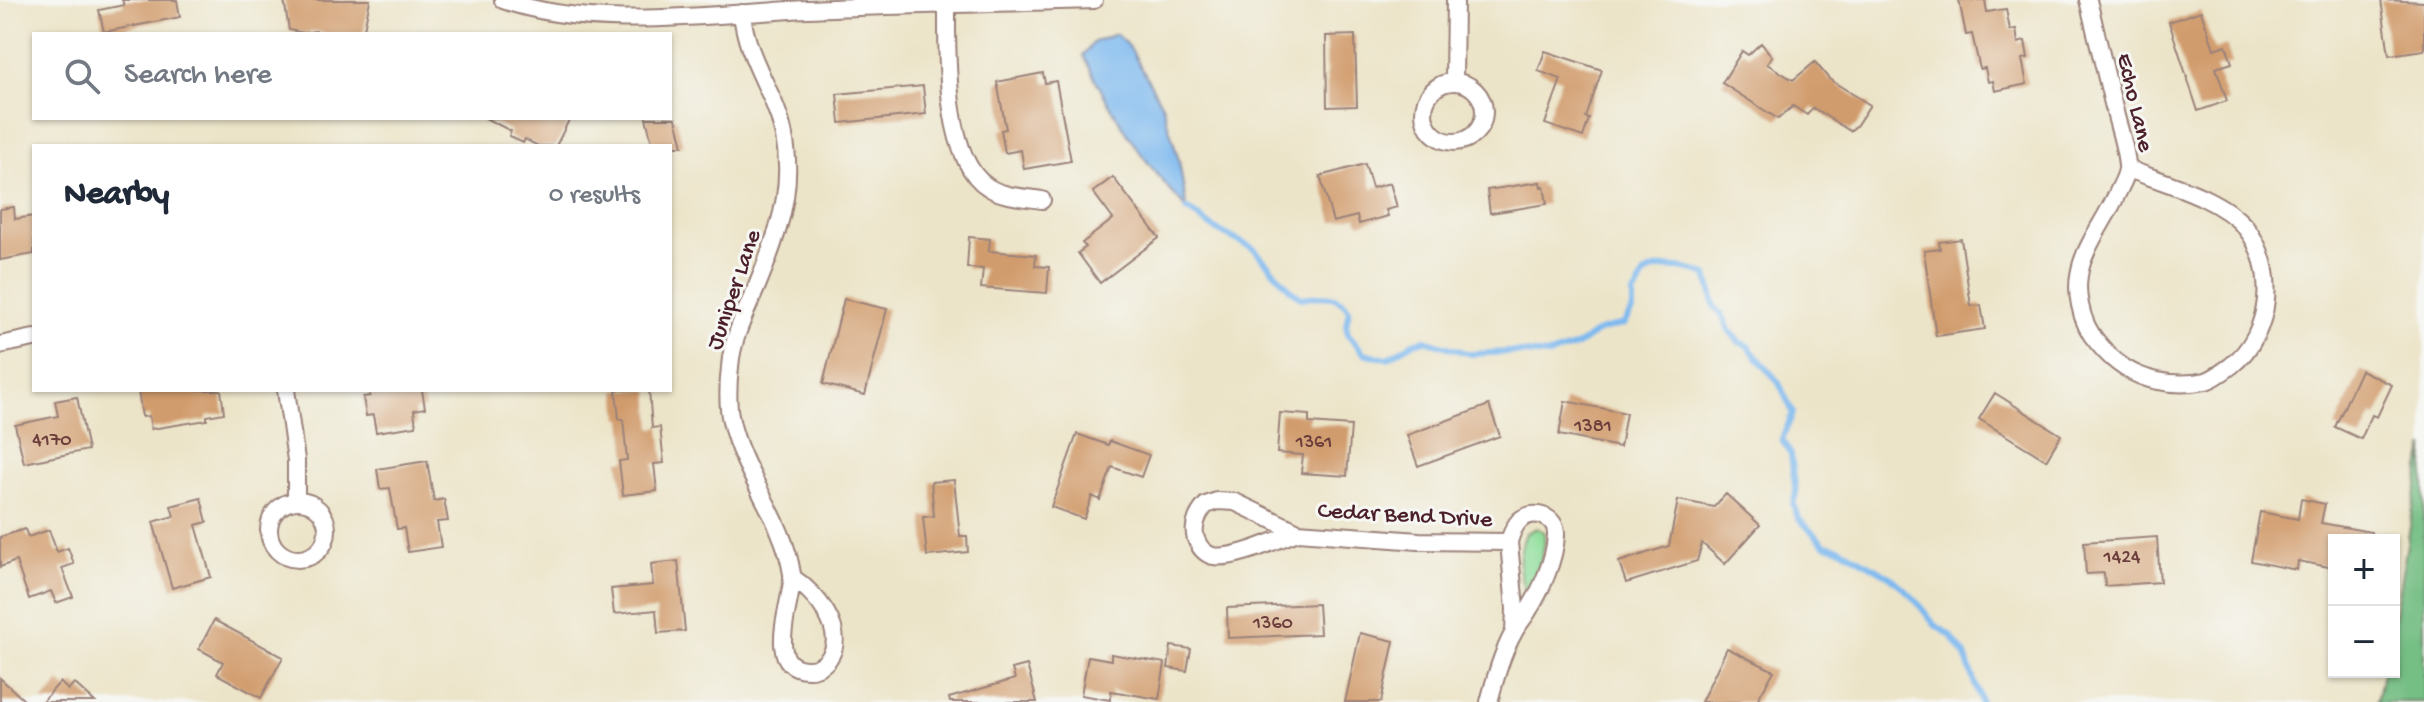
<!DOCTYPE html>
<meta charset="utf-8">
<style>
body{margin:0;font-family:"Gochi Hand",sans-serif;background:#f6f6f7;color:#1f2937}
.controls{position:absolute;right:24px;bottom:24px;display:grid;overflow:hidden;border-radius:0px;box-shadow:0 2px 6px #0004}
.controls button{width:72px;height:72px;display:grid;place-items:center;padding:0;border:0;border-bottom:2px solid #e0e1e3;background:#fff;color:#1f2937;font:40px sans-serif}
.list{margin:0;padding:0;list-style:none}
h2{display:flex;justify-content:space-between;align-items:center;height:104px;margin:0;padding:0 32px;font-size:34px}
h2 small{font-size:26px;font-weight:400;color:#747a83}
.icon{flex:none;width:44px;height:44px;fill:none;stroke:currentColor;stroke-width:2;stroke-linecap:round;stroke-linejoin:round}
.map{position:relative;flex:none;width:2424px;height:702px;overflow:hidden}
.search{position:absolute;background:#fff;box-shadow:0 2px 6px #0004;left:32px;top:32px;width:640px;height:88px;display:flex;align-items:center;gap:20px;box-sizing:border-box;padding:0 28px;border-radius:0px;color:#747a83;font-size:30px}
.panel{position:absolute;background:#fff;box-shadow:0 2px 6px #0004;left:32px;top:144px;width:640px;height:248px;border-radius:0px}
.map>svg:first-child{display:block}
</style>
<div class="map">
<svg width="2424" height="702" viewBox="0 0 2424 702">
<rect width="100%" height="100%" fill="#f6f6f2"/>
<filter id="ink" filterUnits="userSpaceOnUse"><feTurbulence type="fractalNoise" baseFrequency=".0125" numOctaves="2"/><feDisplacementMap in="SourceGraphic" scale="16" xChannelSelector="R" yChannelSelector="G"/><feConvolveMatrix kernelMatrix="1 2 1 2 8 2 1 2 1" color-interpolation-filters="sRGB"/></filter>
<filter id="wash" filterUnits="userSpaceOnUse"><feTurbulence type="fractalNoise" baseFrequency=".006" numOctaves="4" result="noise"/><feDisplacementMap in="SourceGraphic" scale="32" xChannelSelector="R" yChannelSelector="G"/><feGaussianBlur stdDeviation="1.8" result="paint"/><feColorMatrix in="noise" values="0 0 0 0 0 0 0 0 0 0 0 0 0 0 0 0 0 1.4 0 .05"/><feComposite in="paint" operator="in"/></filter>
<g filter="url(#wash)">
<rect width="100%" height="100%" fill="#ece4c8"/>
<path fill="#92df9d" stroke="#6e7f64" stroke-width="2" d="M 1537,528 L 1544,532 C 1547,551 1537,570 1529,587 L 1525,589 C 1516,571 1519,551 1526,533 Z"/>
<path fill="#75be84" stroke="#606e58" stroke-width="2" d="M 2424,446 L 2424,702 L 2377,702 L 2383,672 L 2394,672 L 2394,619 Z"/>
<path fill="#7eb9ef" stroke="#646c8d" stroke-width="2" d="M 1116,34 L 1131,49 L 1163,107 L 1179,161 L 1187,209 C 1142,161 1112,114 1083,55 L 1094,42 Z"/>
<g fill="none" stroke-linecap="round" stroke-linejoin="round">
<path stroke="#7eb9ef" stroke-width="6" d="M 1187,209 L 1215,229 L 1254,249 L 1291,290 L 1301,298 C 1320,296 1338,292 1349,310 L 1346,325 L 1348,334 L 1364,353 L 1379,357 L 1388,358 L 1413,343 L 1425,340 L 1470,354 L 1510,352 L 1549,355 L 1576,346 L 1599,331 L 1624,324 L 1633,309 L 1633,294 C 1640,288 1639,284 1643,277 C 1654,261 1691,269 1707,275 L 1715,307 L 1724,318 L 1729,330 L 1739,342 L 1748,346 L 1779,383 L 1793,413 L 1782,439 L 1791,455 L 1796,493 L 1793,504 L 1798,518 L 1825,545 L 1842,549 L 1892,578 L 1911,595 L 1935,625 L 1951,636 L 1965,655 L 1981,702"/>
</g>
<g id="blocks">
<path fill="#d19c6d" d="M 122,0 L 177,0 L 180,17 L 104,32 L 99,10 L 124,5 Z
M 284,0 L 370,0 L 363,34 L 329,34 L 315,31 L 304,33 L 289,30 Z
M 1959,0 L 1985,0 L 1987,12 L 2006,9 L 2010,30 L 2016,29 L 2018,43 L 2025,41 L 2028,58 L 2022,59 L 2027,84 L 1995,91 L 1993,81 L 1988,82 L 1985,68 L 1980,69 L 1972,34 L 1966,35 Z
M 2381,0 L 2424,2 L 2424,50 L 2389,55 Z
M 2201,11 L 2214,49 L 2226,45 L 2232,63 L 2216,68 L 2227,101 L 2198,111 L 2169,22 Z
M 1355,35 L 1357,106 L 1327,107 L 1326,36 Z
M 1761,43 L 1772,56 L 1767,64 L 1793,80 L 1815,62 L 1829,79 L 1870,105 L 1856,126 L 1850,131 L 1813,108 L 1807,115 L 1793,106 L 1778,119 L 1722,83 L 1742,51 L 1748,55 Z
M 1545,51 L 1602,70 L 1586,118 L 1589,119 L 1583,137 L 1545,124 L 1561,79 L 1538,71 Z
M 1043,73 L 1045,83 L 1056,81 L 1071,161 L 1024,169 L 1021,150 L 1005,153 L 1001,130 L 1006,129 L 997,82 Z
M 923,86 L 926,114 L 840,123 L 837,94 Z
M 485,118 L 570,118 L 556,146 L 538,146 L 525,139 L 523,143 L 509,136 L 511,131 Z
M 646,118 L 676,118 L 683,146 L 653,146 Z
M 1365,164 L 1372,188 L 1390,183 L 1397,207 L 1386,210 L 1388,216 L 1359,224 L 1357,216 L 1333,222 L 1320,176 Z
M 1113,177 L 1159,238 L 1100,283 L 1078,253 L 1086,247 L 1082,243 L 1113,219 L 1093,192 Z
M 1540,182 L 1541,187 L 1544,186 L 1547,204 L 1490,213 L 1487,190 Z
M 14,207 L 15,219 L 34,216 L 34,254 L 0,260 L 0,209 Z
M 969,237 L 990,239 L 989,251 L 1036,255 L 1035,266 L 1049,267 L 1047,293 L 981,288 L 983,269 L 967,268 Z
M 1961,239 L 1971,306 L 1981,305 L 1985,329 L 1936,336 L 1924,251 L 1940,249 L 1939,242 Z
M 844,299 L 887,309 L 865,395 L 823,384 Z
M 2361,370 L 2392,385 L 2377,417 L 2372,415 L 2361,439 L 2335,427 Z
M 138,390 L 221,390 L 224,413 L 207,416 L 207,420 L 151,429 L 149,416 L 142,417 Z
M 369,390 L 422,390 L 425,408 L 414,410 L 416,426 L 376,432 L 373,415 L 366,416 L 363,397 L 370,396 Z
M 616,390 L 649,390 L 652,428 L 660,427 L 664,463 L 654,464 L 657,491 L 623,495 L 619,461 L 627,460 L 623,419 L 619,419 Z
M 1995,393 L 2061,435 L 2046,460 L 1979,419 Z
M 77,397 L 88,450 L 24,463 L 15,425 L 58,416 L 55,401 Z
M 1565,401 L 1626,413 L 1620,447 L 1559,435 Z
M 1489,405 L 1500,436 L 1418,466 L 1407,435 Z
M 1280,413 L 1309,415 L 1309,423 L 1351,426 L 1347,476 L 1301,473 L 1303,455 L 1277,453 Z
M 1077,434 L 1108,445 L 1110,441 L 1149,455 L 1141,477 L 1112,467 L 1100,500 L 1092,496 L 1084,519 L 1051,507 Z
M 427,461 L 434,501 L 444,499 L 448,521 L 437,522 L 441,547 L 408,552 L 404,528 L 397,529 L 390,488 L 380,489 L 377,469 Z
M 954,480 L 960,536 L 967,536 L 968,552 L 927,556 L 923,517 L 934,516 L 931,482 Z
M 1726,494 L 1760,525 L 1725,564 L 1702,543 L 1697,561 L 1626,583 L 1619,562 L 1669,546 L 1678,500 L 1714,507 Z
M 201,498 L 207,522 L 196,525 L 211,577 L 172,588 L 153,522 L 174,516 L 171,506 Z
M 2301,499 L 2325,504 L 2321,523 L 2371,532 L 2370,540 L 2334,540 L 2334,568 L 2298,561 L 2297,570 L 2251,561 L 2260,512 L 2298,519 Z
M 25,529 L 28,537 L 49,530 L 57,552 L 68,548 L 74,564 L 62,568 L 73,597 L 56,603 L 51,591 L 29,599 L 16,561 L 0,567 L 0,537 Z
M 2157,537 L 2160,582 L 2105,586 L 2104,573 L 2086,574 L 2084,542 Z
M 678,561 L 685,631 L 658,633 L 656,610 L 614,614 L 611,589 L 653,585 L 651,564 Z
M 1318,604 L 1320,634 L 1228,638 L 1227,608 Z
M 214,620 L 283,657 L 261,698 L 217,674 L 223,662 L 199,649 Z
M 1360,633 L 1394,641 L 1381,702 L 1345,702 Z
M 1171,646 L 1191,649 L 1187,671 L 1168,668 Z
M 1727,648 L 1774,671 L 1756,702 L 1701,702 Z
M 1111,654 L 1165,663 L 1159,699 L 1111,691 L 1110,700 L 1081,695 L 1088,656 L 1111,660 Z
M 1027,665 L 1037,702 L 950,702 L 949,698 L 1015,679 L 1012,669 Z
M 0,678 L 26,702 L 0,702 Z
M 60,682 L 68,690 L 74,683 L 95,702 L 42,702 Z"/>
</g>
</g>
<g filter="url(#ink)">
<use href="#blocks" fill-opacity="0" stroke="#9b827a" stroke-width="2"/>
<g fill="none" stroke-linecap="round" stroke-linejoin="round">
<defs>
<path id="minor" d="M 503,0 C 593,32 713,14 807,9 C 902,5 998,3 1094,0
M 2088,0 C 2097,37 2106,75 2115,112 C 2119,129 2126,148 2127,166 C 2128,174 2121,185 2117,194 C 2100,232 2070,260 2080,305 C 2083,320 2088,332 2098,343 C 2114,363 2132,376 2158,381 C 2172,384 2191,384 2206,381 C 2215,378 2224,371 2232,365 C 2272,333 2278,268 2246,228 C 2220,197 2165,183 2128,169
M 947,4 C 947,50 944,160 988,187 C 1003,197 1024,197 1042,200
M 742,13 C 745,46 760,71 773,101 C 791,142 791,185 778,228 C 772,248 765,267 757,286 C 746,312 732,338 730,367 C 728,385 727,404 731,421 C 743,475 784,519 792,574 C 795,597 761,669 808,669 C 817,669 824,665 829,658 C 848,631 815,592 793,578
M 1454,82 L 1455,0
M1424 112a30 30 0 1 1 60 0a30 30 0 1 1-60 0Z
M 0,345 L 34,338
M 286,390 L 296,460 L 296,501
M269 530a29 29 0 1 1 58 0a29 29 0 1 1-58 0Z
M 1298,532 C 1278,539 1235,560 1213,556 C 1205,554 1199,547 1196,539 C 1192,526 1197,515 1206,505 L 1217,501 L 1235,502 L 1298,532 L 1419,541 L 1509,542
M 1489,702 C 1495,679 1502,653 1514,632 C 1518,624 1524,618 1528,611 C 1541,591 1555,559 1556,535 C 1557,516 1534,509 1520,520 C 1514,526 1511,534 1509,542 L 1515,609 L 1514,632"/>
</defs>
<use href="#minor" stroke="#9b827a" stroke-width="20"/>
<use href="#minor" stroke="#fff" stroke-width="16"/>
</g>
</g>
<g text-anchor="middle" stroke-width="6" stroke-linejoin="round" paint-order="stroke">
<g font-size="20" fill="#6c3e3c">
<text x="1593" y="431">1381</text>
<text x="52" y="445">4170</text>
<text x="1314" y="447">1361</text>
<text x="2122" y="562">1424</text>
<text x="1273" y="628">1360</text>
</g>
<g font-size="24" fill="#4a1f2b" stroke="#f6f6f2">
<text transform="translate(2137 102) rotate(77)" y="8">Echo Lane</text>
<text transform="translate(732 289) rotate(-71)" y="8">Juniper Lane</text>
<text transform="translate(1405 513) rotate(3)" y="8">Cedar Bend Drive</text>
</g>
</g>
</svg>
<div class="controls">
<button>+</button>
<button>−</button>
</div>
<div class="search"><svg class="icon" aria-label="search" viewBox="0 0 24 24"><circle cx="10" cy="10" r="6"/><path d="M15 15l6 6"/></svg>Search here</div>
<section class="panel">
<h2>Nearby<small>0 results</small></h2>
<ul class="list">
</ul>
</section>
</div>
